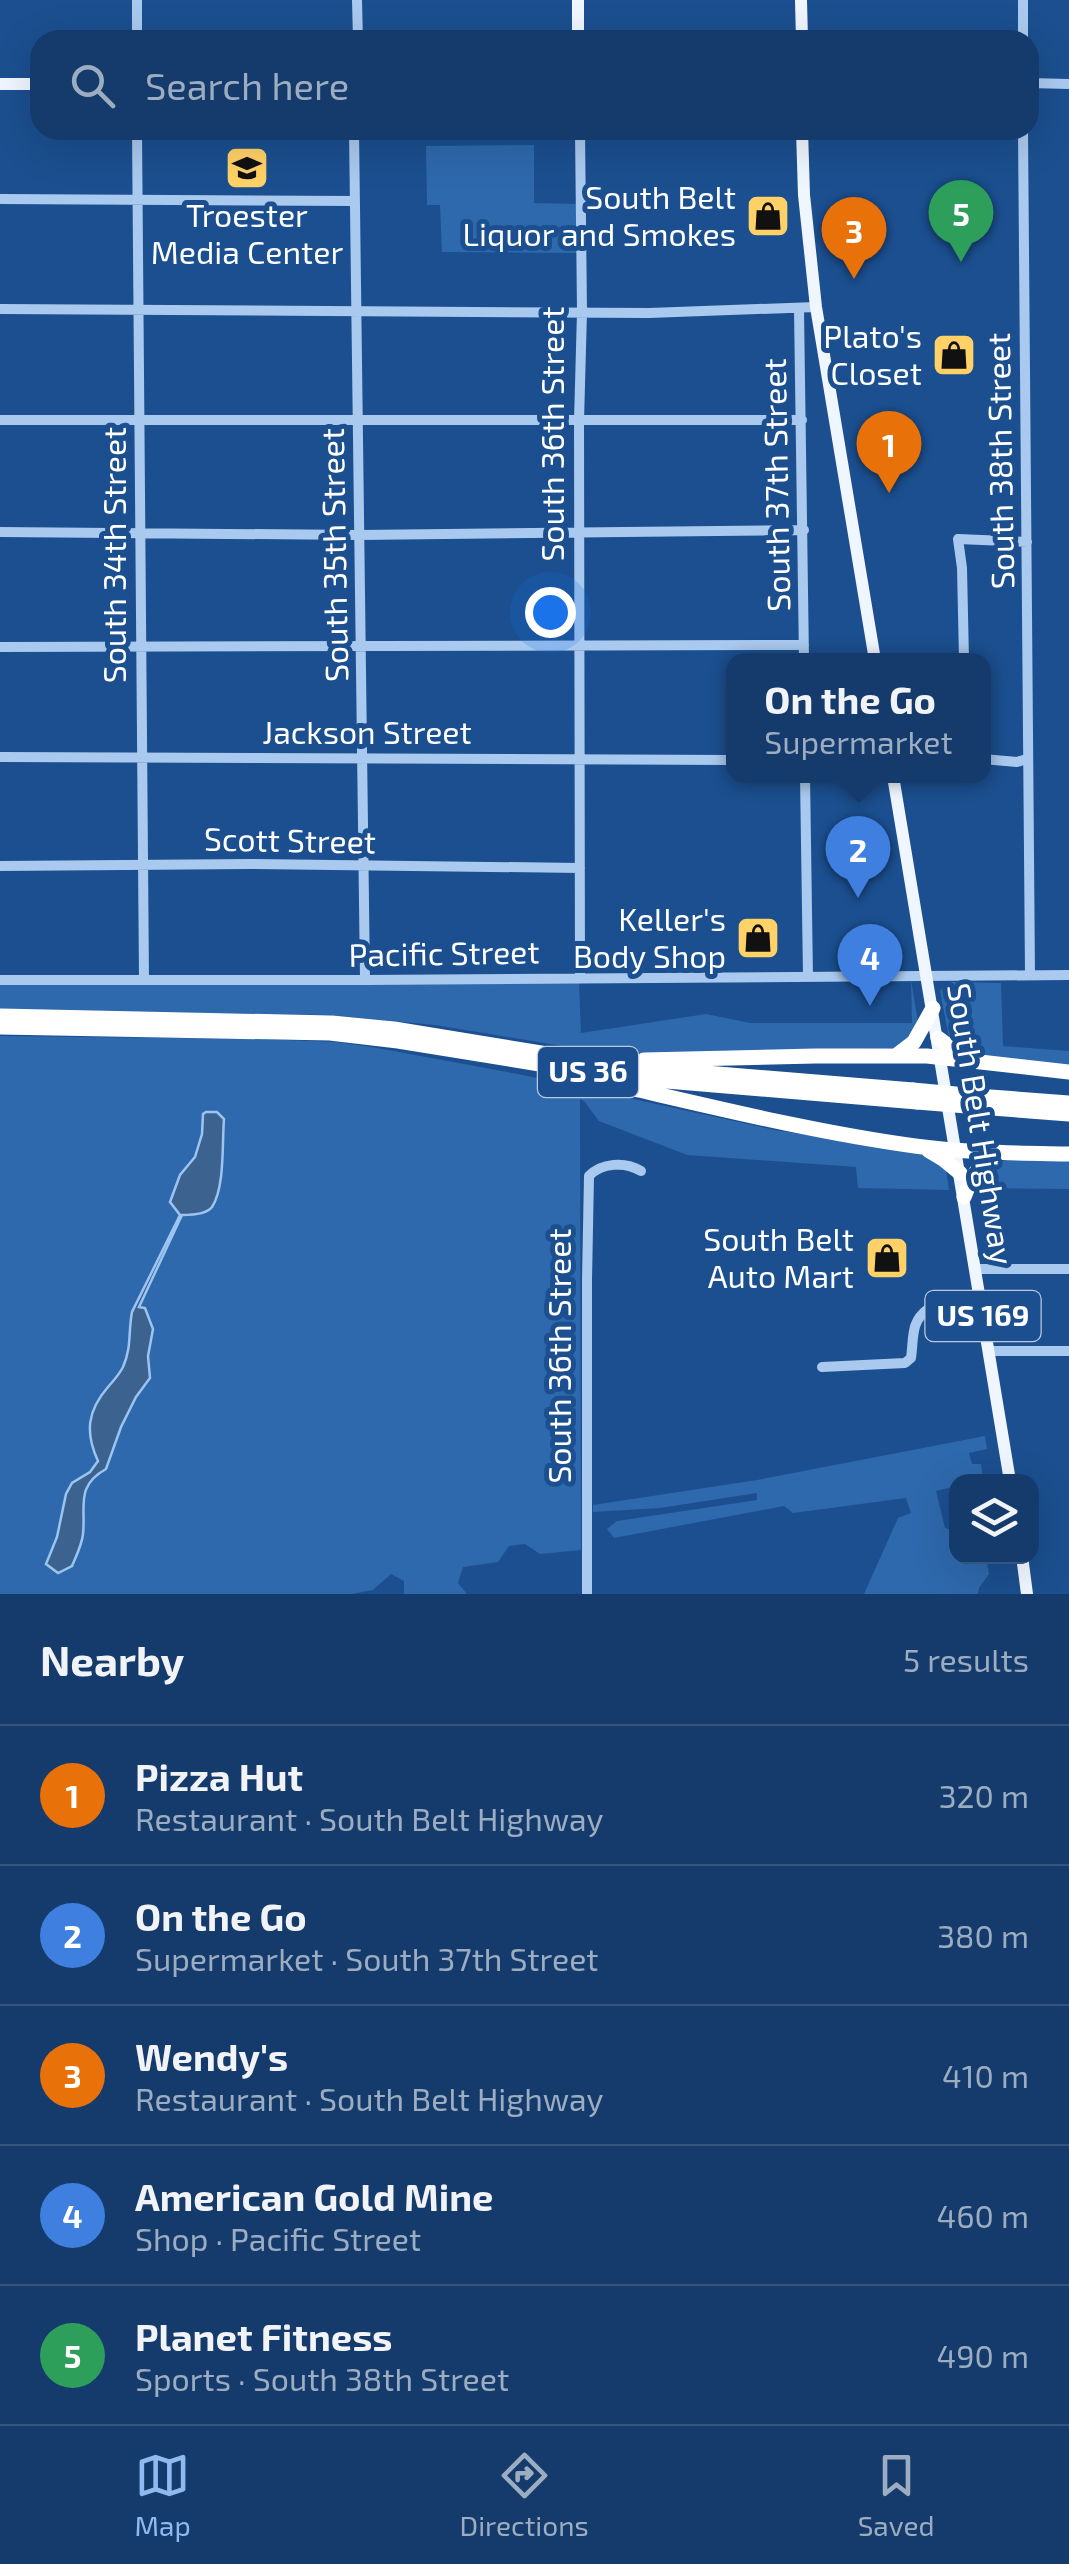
<!DOCTYPE html>
<meta charset="utf-8">
<style>
body{margin:0;font-family:"Exo 2",sans-serif;background:#214673;color:#f1f3f6}
.controls{position:absolute;right:30px;bottom:30px;display:grid;overflow:hidden;border-radius:20px;box-shadow:0 10px 40px #0002}
.controls button{width:90px;height:90px;display:grid;place-items:center;padding:0;border:0;border-bottom:2px solid #33557e;background:#143b6b;color:#f1f3f6;font:50px sans-serif}
.you{position:absolute;left:550px;top:612px;width:35px;height:35px;margin:-25px;border:8px solid #fff;border-radius:50%;background:#1a73e8;box-shadow:0 0 0 15px #1a73e833}
.badge{display:grid;place-items:center;width:65px;height:65px;border-radius:50%;background:#90b9f0;color:#fff;font-size:32px;font-weight:700}
.pin{position:absolute;translate:-50% -82px;filter:drop-shadow(0 2px 5px #0008)}
.pin::after{content:'';position:absolute;top:52px;width:35px;height:30px;background:inherit;clip-path:polygon(0 0,100% 0,50% 100%)}
.popup{position:absolute;left:726px;top:653px;width:265px;height:130px;box-sizing:border-box;display:grid;place-content:center;border-radius:20px;background:#143b6b;filter:drop-shadow(0 2px 8px #0005);font-size:32px;white-space:nowrap;color:#9dadc1}
.popup b{font-size:38px;color:#f1f3f6}
.popup::after{content:'';position:absolute;left:50%;top:100%;margin-left:-20px;border:20px solid transparent;border-top-color:#143b6b}
.list{margin:0;padding:0;list-style:none}
h2{display:flex;justify-content:space-between;align-items:center;height:130px;margin:0;padding:0 40px;font-size:42px}
h2 small{font-size:32px;font-weight:400;color:#9dadc1}
.list li{display:grid;grid-template-columns:65px 1fr auto;gap:30px;align-items:center;box-sizing:border-box;height:140px;padding:0 40px;border-top:2px solid #33557e}
.list b{display:block;font-size:38px;white-space:nowrap}
.list p{margin:0;font-size:32px;white-space:nowrap;color:#9dadc1}
.list em{font-size:32px;font-style:normal;color:#9dadc1}
.icon{flex:none;width:55px;height:55px;fill:none;stroke:currentColor;stroke-width:2;stroke-linecap:round;stroke-linejoin:round}
.map{position:relative;flex:none;width:1069px;height:1594px;overflow:hidden}
.search{position:absolute;background:#143b6b;box-shadow:0 10px 40px #0002;left:30px;right:30px;top:30px;height:110px;display:flex;align-items:center;gap:25px;box-sizing:border-box;padding:0 35px;border-radius:30px;color:#9dadc1;font-size:38px}
.sheet{height:830px;background:#143b6b}
nav{display:flex;justify-content:space-around;align-items:center;box-sizing:border-box;height:140px;border-top:2px solid #33557e;background:#143b6b;font-size:28px;color:#9dadc1}
nav a{display:grid;justify-items:center;gap:5px}
nav .on{color:#90b9f0}
.map>svg:first-child{display:block}
</style>
<div class="map">
<svg width="1069" height="1594" viewBox="0 0 1069 1594">
<rect width="100%" height="100%" fill="#1b4f8f"/>
<path fill="#2e69ad" d="M 534,145 L 534,203 L 578,204 L 578,253 L 442,252 L 440,205 L 427,205 L 426,146 Z
M 911,980 L 918,1022 L 902,1048 L 642,1055 L 574,1048 L 435,1025 L 328,1015 L 0,1010 L 0,984 L 579,982 L 581,1033 L 706,1014 L 750,1023 L 912,1023 Z
M 952,982 L 1001,983 L 1003,1046 L 1069,1051 L 1069,1066 L 968,1054 L 950,1043 L 940,991 L 945,984 Z
M 0,1036 L 259,1039 L 337,1042 L 372,1047 L 523,1075 L 775,1130 L 920,1152 L 946,1169 L 949,1190 L 858,1188 L 856,1167 L 687,1155 L 599,1121 L 584,1101 L 580,1099 L 581,1550 L 540,1554 L 525,1544 L 509,1546 L 498,1562 L 463,1567 L 458,1583 L 467,1594 L 404,1594 L 404,1581 L 391,1574 L 373,1590 L 352,1594 L 0,1594 Z
M 1011,1160 L 1069,1161 L 1069,1189 L 975,1188 C 982,1170 990,1162 1011,1160 Z
M 985,1436 L 987,1449 L 969,1453 L 972,1464 L 981,1464 L 983,1480 L 956,1481 L 956,1486 L 936,1491 L 945,1528 L 956,1531 L 956,1556 L 986,1557 L 989,1574 L 979,1588 L 978,1594 L 864,1594 L 898,1518 L 911,1513 L 906,1498 L 793,1513 L 784,1506 L 614,1538 L 607,1529 L 617,1521 L 757,1500 L 757,1493 L 660,1508 L 593,1512 L 593,1505 L 757,1480 Z"/>
<path fill="#3c6290" stroke="#9cc4f0" stroke-width="2.5" d="M 206,1112 L 217,1112 L 224,1119 C 222,1142 225,1188 212,1207 C 206,1215 190,1215 182,1215 L 139,1307 L 145,1308 L 153,1329 L 148,1356 L 150,1378 L 136,1397 L 121,1427 L 106,1469 C 75,1486 86,1507 83,1534 C 82,1545 76,1556 72,1566 L 58,1573 L 46,1564 L 57,1537 L 66,1494 L 72,1483 L 90,1472 L 98,1461 C 85,1433 87,1411 108,1387 C 114,1380 119,1375 123,1367 C 132,1346 128,1333 132,1312 L 180,1215 L 170,1202 L 180,1175 L 195,1157 L 202,1134 L 203,1114 Z"/>
<g fill="none" stroke-linecap="round" stroke-linejoin="round">
<path stroke="#a9c9ee" stroke-width="10" d="M 137,0 L 137,40
M 357,0 L 358,40
M 1023,40 L 1023,0
M 1029,83 L 1069,84
M 137,130 L 144,980
M 354,130 L 365,980
M 1023,130 L 1030,975
M 0,199 L 354,201
M 0,309 L 649,313 L 816,307
M 799,309 L 804,660
M 0,420 L 802,420
M 0,532 L 359,535 L 804,530
M 0,647 L 804,645
M 964,660 L 962,568 L 958,539 L 1027,542
M 0,757 L 733,760
M 983,759 L 1017,762 L 1027,759
M 805,776 L 808,977
M 0,866 L 251,864 L 580,868
M 580,977 L 579,421 L 582,312 L 580,130
M 0,980 L 365,980 L 1069,975
M 976,1269 L 1069,1269
M 988,1351 L 1069,1351
M 822,1367 L 905,1363 L 911,1358 C 914,1338 910,1322 928,1309 L 980,1295
M 587,1594 L 587,1280 L 589,1176 C 601,1163 625,1161 641,1171"/>
<path stroke="#f0f6ff" stroke-width="12" d="M 578,0 L 578,40
M 801,0 L 802,40
M 0,84 L 40,84
M 802,130 L 804,195 L 816,307 L 875,660
M 893,776 L 1010,1481
M 1022,1556 L 1027,1594"/>
<path stroke="#fff" stroke-width="15" d="M 0,1016 L 332,1023 L 394,1029 L 621,1066 L 913,1090
M 0,1027 L 330,1033 L 398,1041 L 619,1077 L 917,1102
M 938,1038 L 962,1056
M 897,1055 L 914,1042 L 933,1008
M 644,1060 L 816,1056 L 927,1056 L 1069,1072
M 613,1084 C 713,1107 813,1132 915,1146 C 966,1153 1018,1153 1069,1154
M 977,1096 L 1069,1103
M 979,1107 L 1069,1114
M 928,1150 L 943,1159 L 960,1173
M 964,1197 C 971,1179 978,1163 996,1154"/>
<path stroke="#fff" stroke-width="15" d="M 913,1090 L 977,1096
M 917,1102 L 979,1107"/>
</g>
<defs>
<symbol id="school-square" viewBox="-11 -11 22 22"><rect x="-9" y="-9" width="18" height="18" rx="4" fill="#ffd166" stroke="#1b4f8f"/><path d="M0-5L7-2L0 1L-7-2ZM-4 1L0 2.5L4 1V4Q0 6-4 4Z" fill="#111"/></symbol>
<symbol id="shop-square" viewBox="-11 -11 22 22"><rect x="-9" y="-9" width="18" height="18" rx="4" fill="#ffd166" stroke="#1b4f8f"/><path d="M-5-2.5h2.3a2.7 3.5 0 0 1 5.4 0H5L5.5 6h-11ZM-1.5-2.5h3a1.5 2.3 0 0 0-3 0Z" fill="#111"/></symbol>
</defs>
<g fill-rule="evenodd">
<use href="#school-square" x="222" y="143" width="50" height="50"/>
<use href="#shop-square" x="743" y="191" width="50" height="50"/>
<use href="#shop-square" x="929" y="330" width="50" height="50"/>
<use href="#shop-square" x="733" y="913" width="50" height="50"/>
<use href="#shop-square" x="862" y="1233" width="50" height="50"/>
</g>
<g text-anchor="middle" stroke-width="10" stroke-linejoin="round" paint-order="stroke">
<g fill="#1b4f8f" stroke="#bbcadd" stroke-width="2.5">
<rect x="538" y="1047" width="100" height="50" rx="8"/>
<rect x="925.5" y="1291" width="115" height="50" rx="8"/>
</g>
<g font-size="30" font-weight="bold" fill="#fff">
<text x="588" y="1082">US 36</text>
<text x="983" y="1326">US 169</text>
</g>
<g font-size="32" fill="#fff" stroke="#1b4f8f" text-anchor="end">
<text x="736" y="209">South Belt<tspan x="736" dy="37">Liquor and Smokes</tspan></text>
<text x="247" y="227" text-anchor="middle">Troester<tspan x="247" dy="37">Media Center</tspan></text>
<text x="922" y="348">Plato's<tspan x="922" dy="37">Closet</tspan></text>
<text x="726" y="931">Keller's<tspan x="726" dy="37">Body Shop</tspan></text>
<text x="854" y="1251">South Belt<tspan x="854" dy="37">Auto Mart</tspan></text>
</g>
<g font-size="32" fill="#fff" stroke="#1b4f8f">
<text transform="translate(553 434) rotate(-90)" y="11">South 36th Street</text>
<text transform="translate(1001 461) rotate(-91)" y="11">South 38th Street</text>
<text transform="translate(777 485) rotate(-91)" y="11">South 37th Street</text>
<text transform="translate(115 555) rotate(-90)" y="11">South 34th Street</text>
<text transform="translate(335 555) rotate(-91)" y="11">South 35th Street</text>
<text x="367" y="744">Jackson Street</text>
<text transform="translate(290 841) rotate(1)" y="11">Scott Street</text>
<text transform="translate(444 954) rotate(-1)" y="11">Pacific Street</text>
<text transform="translate(980 1124) rotate(81)" y="11">South Belt Highway</text>
<text transform="translate(560 1356) rotate(-90)" y="11">South 36th Street</text>
</g>
</g>
</svg>
<div class="controls">
<button><svg class="icon" aria-label="layers" viewBox="0 0 24 24"><path d="M12 4l9 5-9 5-9-5zM3 14l9 5 9-5"/></svg></button>
</div>
<div class="you"></div>
<div class="pin badge" style="left:889px;top:493px;background:#e8710a">1</div>
<div class="pin badge" style="left:858px;top:898px;background:#3f7fe0">2</div>
<div class="popup"><b>On the Go</b>Supermarket</div>
<div class="pin badge" style="left:854px;top:279px;background:#e8710a">3</div>
<div class="pin badge" style="left:870px;top:1006px;background:#3f7fe0">4</div>
<div class="pin badge" style="left:961px;top:262px;background:#2e9e5b">5</div>
<div class="search"><svg class="icon" aria-label="search" viewBox="0 0 24 24"><circle cx="10" cy="10" r="6"/><path d="M15 15l6 6"/></svg>Search here</div>
</div>
<section class="sheet">
<h2>Nearby<small>5 results</small></h2>
<ul class="list">
<li><span class="badge" style="background:#e8710a">1</span><div><b>Pizza Hut</b><p>Restaurant · South Belt Highway</p></div><em>320 m</em></li>
<li><span class="badge" style="background:#3f7fe0">2</span><div><b>On the Go</b><p>Supermarket · South 37th Street</p></div><em>380 m</em></li>
<li><span class="badge" style="background:#e8710a">3</span><div><b>Wendy's</b><p>Restaurant · South Belt Highway</p></div><em>410 m</em></li>
<li><span class="badge" style="background:#3f7fe0">4</span><div><b>American Gold Mine</b><p>Shop · Pacific Street</p></div><em>460 m</em></li>
<li><span class="badge" style="background:#2e9e5b">5</span><div><b>Planet Fitness</b><p>Sports · South 38th Street</p></div><em>490 m</em></li>
</ul>
</section>
<nav>
<a class="on"><svg class="icon" aria-label="map" viewBox="0 0 24 24"><path d="M3 6l6-2 6 2 6-2v14l-6 2-6-2-6 2zM9 4v14M15 6v14"/></svg>Map</a>
<a><svg class="icon" aria-label="directions" viewBox="0 0 24 24"><path d="M12 3l9 9-9 9-9-9zM9 14v-3h6M13 9l2 2-2 2"/></svg>Directions</a>
<a><svg class="icon" aria-label="saved" viewBox="0 0 24 24"><path d="M7 4h10v16l-5-4-5 4z"/></svg>Saved</a>
</nav>
